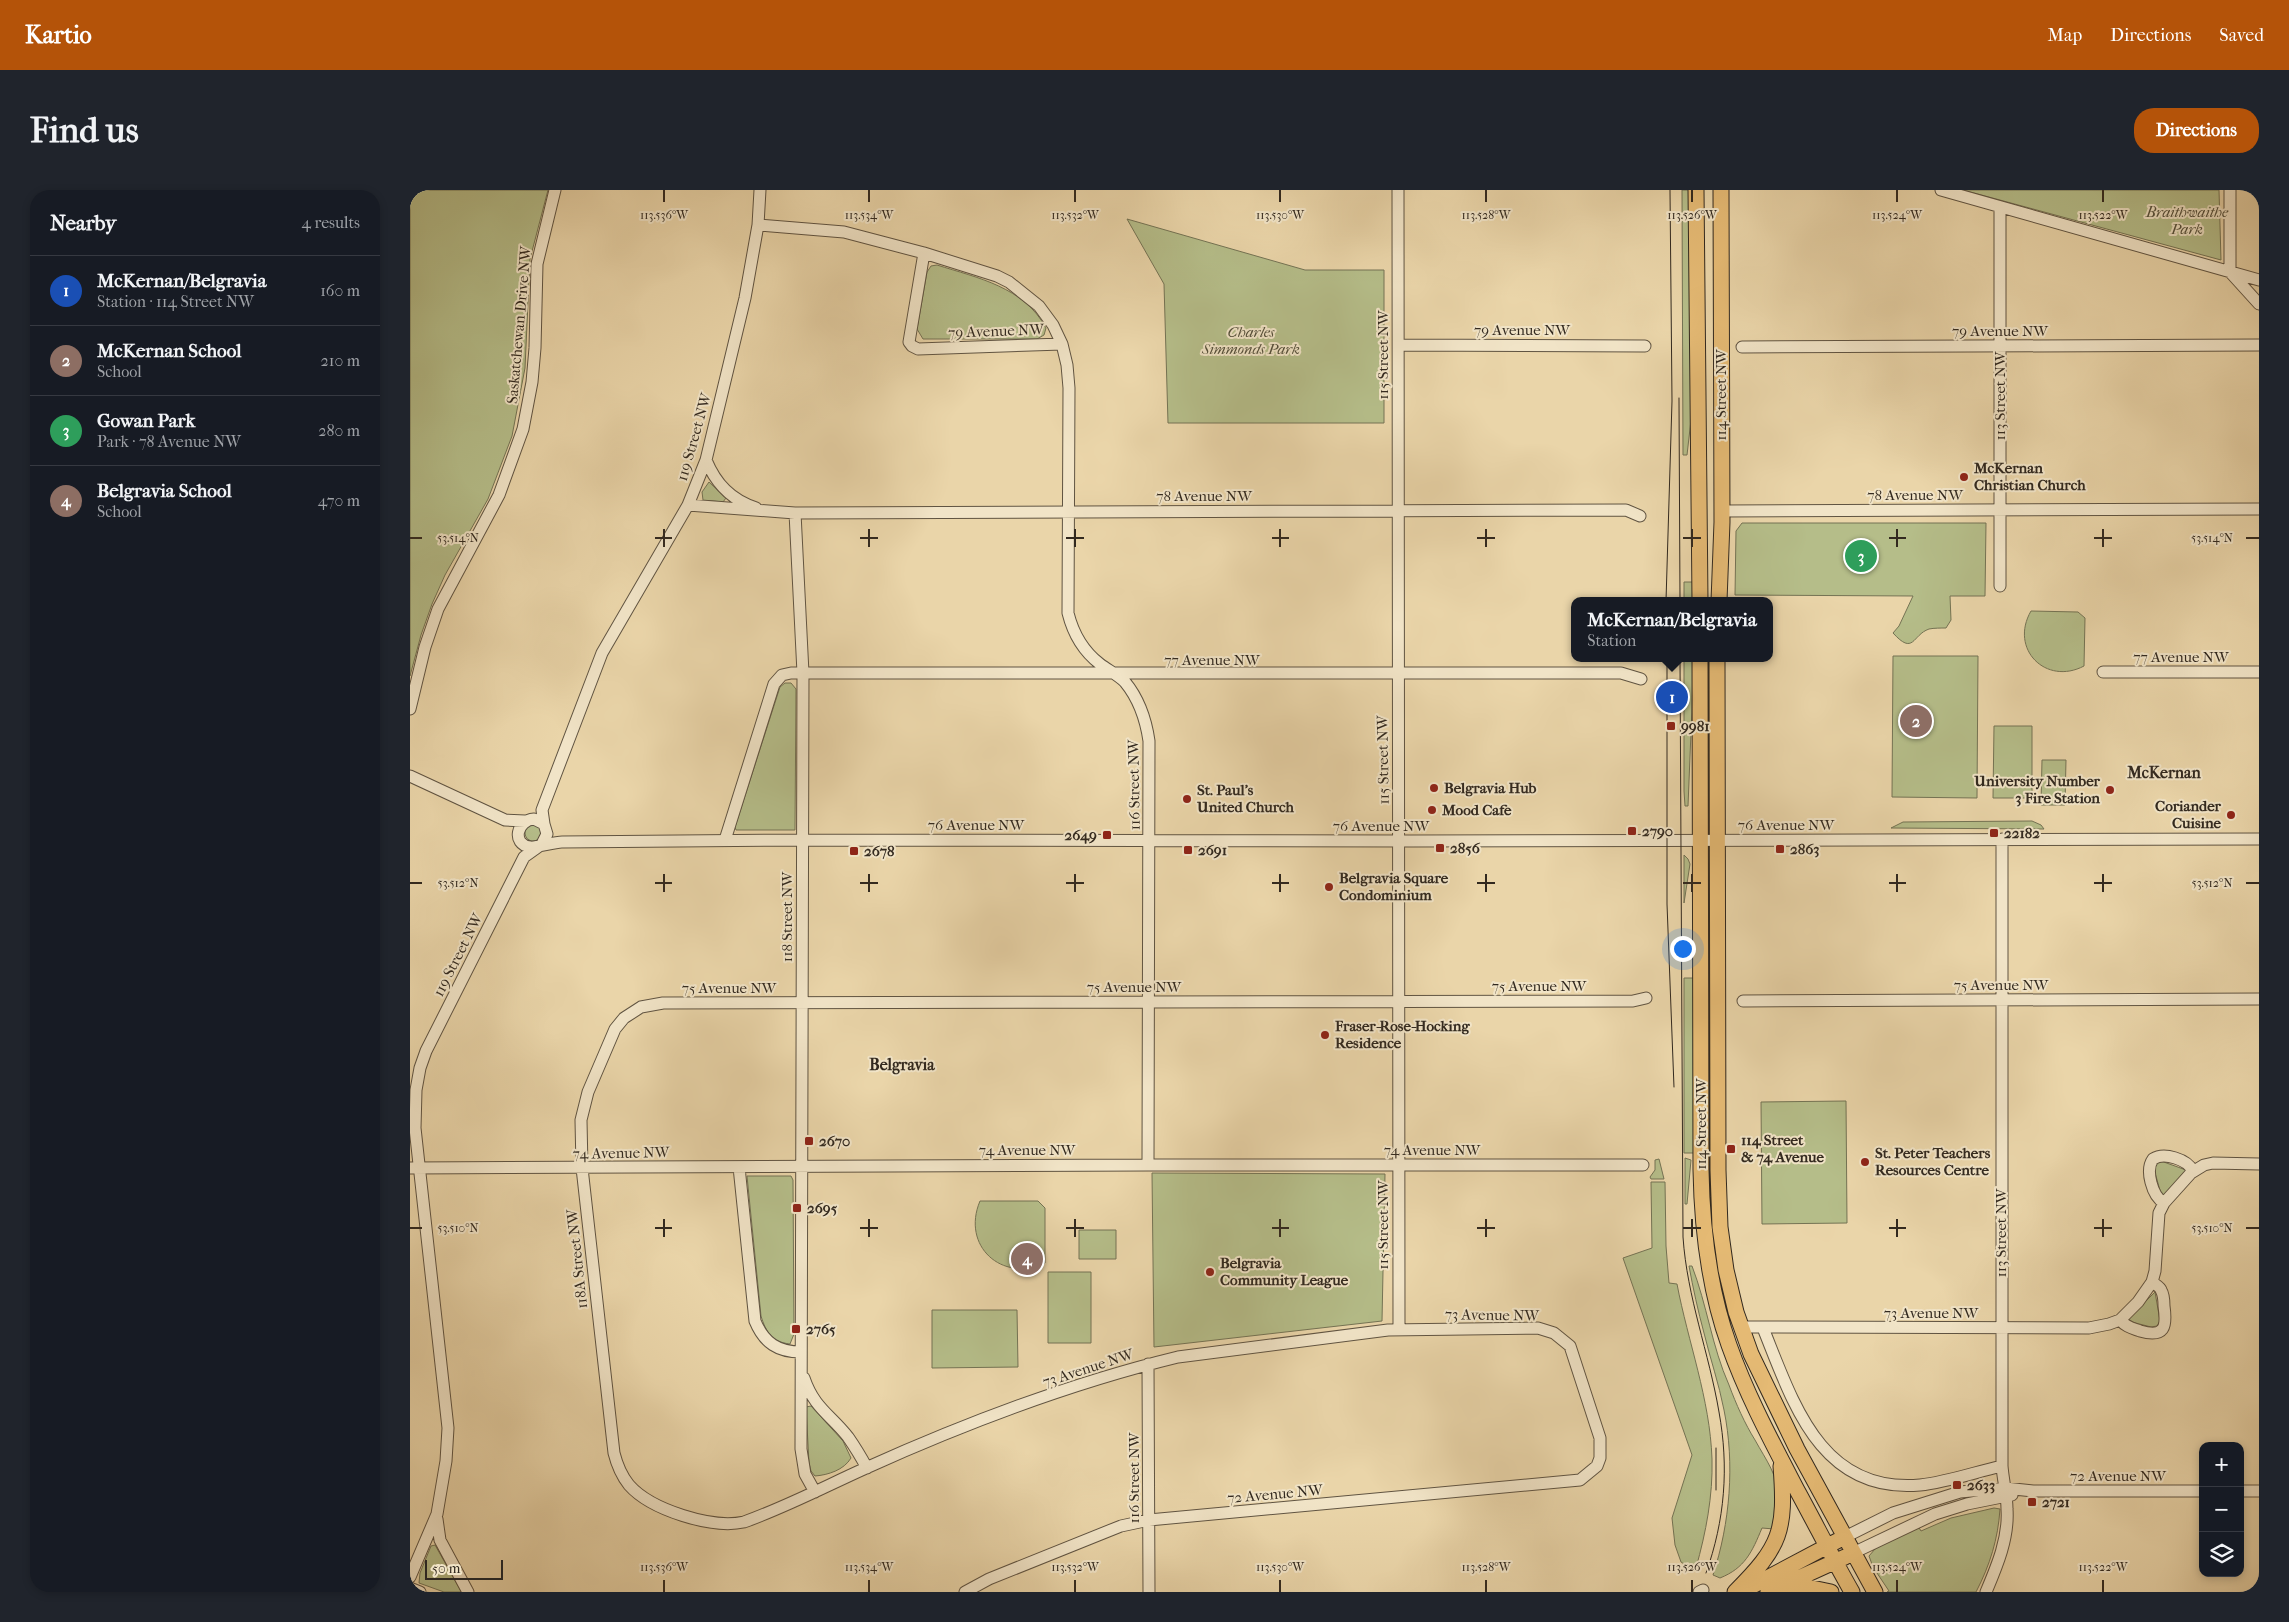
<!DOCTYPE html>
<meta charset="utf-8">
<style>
body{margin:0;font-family:"IM FELL French Canon",serif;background:#20242c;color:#f1f3f6}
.controls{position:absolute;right:15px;bottom:15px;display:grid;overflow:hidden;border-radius:10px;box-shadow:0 2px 8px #0003}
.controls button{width:45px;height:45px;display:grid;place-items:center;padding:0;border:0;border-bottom:1px solid #363941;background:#171b24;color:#f1f3f6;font:25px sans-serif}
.scale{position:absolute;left:15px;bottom:12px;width:78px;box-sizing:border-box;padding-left:5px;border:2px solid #32291f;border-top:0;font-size:14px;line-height:18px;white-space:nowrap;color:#32291f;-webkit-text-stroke:4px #f1e4c7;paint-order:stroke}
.you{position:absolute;left:1272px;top:758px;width:18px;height:18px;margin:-12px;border:4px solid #fff;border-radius:50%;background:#1a73e8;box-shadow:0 0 0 8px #1a73e833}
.badge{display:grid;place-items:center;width:32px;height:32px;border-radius:50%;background:#b45309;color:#fff;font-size:16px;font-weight:700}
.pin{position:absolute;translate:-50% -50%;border:2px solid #fff;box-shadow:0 1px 5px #0006}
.popup{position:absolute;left:1161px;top:407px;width:202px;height:65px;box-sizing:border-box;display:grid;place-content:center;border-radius:10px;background:#171b24;filter:drop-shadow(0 1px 4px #0005);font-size:16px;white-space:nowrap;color:#9ea1a6}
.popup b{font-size:19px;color:#f1f3f6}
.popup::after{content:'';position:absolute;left:50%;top:100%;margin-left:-10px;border:10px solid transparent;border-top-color:#171b24}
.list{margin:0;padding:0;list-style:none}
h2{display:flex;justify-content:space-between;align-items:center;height:65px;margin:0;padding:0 20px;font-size:21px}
h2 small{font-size:16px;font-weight:400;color:#9ea1a6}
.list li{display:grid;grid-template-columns:32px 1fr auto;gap:15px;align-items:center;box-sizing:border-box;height:70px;padding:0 20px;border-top:1px solid #363941}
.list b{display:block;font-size:19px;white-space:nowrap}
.list p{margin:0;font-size:16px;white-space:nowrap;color:#9ea1a6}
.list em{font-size:16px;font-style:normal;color:#9ea1a6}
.icon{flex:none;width:28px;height:28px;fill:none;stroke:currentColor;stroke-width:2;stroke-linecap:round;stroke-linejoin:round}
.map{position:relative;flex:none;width:1849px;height:1402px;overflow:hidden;border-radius:20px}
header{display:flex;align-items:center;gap:30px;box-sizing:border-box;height:70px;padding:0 25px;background:#b45309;color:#fff}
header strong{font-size:24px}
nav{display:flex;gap:28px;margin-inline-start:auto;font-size:18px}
.intro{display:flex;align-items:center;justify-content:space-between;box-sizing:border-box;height:120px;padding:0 30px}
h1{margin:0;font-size:35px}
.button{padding:12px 22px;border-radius:20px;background:#b45309;color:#fff;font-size:18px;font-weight:700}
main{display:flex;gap:30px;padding:0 30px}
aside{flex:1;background:#171b24;border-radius:20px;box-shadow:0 2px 8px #0003}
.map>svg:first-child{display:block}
</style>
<header>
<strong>Kartio</strong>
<nav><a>Map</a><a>Directions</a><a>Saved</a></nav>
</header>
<div class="intro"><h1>Find us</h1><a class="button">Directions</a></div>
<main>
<aside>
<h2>Nearby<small>4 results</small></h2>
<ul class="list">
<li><span class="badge" style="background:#1a4fb4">1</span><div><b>McKernan/Belgravia</b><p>Station · 114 Street NW</p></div><em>160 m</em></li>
<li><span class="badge" style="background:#8d6e63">2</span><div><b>McKernan School</b><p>School</p></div><em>210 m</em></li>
<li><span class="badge" style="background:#2e9e5b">3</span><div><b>Gowan Park</b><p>Park · 78 Avenue NW</p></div><em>280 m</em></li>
<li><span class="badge" style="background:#8d6e63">4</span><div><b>Belgravia School</b><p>School</p></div><em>470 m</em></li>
</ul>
</aside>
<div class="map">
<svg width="1849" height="1402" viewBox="0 0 1849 1402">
<rect width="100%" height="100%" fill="#ead5a9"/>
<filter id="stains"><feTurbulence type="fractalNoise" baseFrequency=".004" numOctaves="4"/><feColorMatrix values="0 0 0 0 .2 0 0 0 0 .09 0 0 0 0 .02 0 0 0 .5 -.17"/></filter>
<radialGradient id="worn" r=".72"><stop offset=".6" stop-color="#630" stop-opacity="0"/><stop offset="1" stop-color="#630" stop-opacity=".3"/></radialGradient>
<path fill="#b5bd89" stroke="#747354" d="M 0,0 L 138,0 L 120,69 L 115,178 L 102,246 L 78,309 L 35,385 L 22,414 L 11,445 L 0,486 Z
M 1272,0 L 1280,0 L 1282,221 L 1277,265 L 1273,265 Z
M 1553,0 L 1809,0 L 1811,70 Z
M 717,29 L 895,80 L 974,80 L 974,233 L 758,233 L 754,94 Z
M 527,75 C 568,88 614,97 636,138 L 634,145 L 627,149 L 513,149 L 507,139 L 517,82 L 521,76 Z
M 299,292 L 316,308 L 313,312 L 293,310 L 292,302 Z
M 1332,333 L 1576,333 L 1575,406 L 1540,406 L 1541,430 L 1536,438 C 1531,438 1524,438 1519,439 C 1502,445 1504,466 1483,443 L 1489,436 L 1503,406 L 1325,405 L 1326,341 Z
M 1274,392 L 1284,392 L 1284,411 L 1274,411 Z
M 1621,421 L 1668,422 L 1675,428 L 1674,476 C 1636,496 1599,459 1621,421 Z
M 1483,466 L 1568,466 L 1567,608 L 1482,607 Z
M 1274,468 L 1284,468 L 1278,616 L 1275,616 L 1274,601 Z
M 375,493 L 381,493 L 386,499 L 385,640 L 326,640 L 325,637 L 370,497 Z
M 1584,536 L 1622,536 L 1622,608 L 1583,608 Z
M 1632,570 L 1656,570 L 1655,615 L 1631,615 Z
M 1622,631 L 1631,635 L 1634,639 L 1481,638 L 1493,632 Z
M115 643a8 8 0 1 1 16 0a8 8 0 1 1-16 0Z
M 1274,665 L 1278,669 L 1280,674 L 1274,713 Z
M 1274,788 L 1284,788 L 1285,963 L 1274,963 Z
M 1436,911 L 1437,1033 L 1352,1034 L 1351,912 Z
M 1275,968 L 1281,970 L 1277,1014 L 1275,1014 Z
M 1249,969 L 1254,989 L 1241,989 L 1240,987 L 1245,980 L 1245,970 Z
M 1751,971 L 1776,980 L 1754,1006 L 1751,1004 L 1744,979 L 1746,973 Z
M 742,983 L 975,984 L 972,1131 L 744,1157 Z
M 337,986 L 381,986 L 383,990 L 384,1144 L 380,1154 C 362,1152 356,1142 351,1126 Z
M 1241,992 L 1255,992 L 1256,1056 L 1259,1093 L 1267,1094 C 1278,1152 1300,1209 1302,1269 C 1303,1306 1296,1342 1286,1378 L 1280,1378 L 1271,1372 L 1265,1355 L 1262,1328 L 1282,1265 L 1213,1068 L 1242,1058 Z
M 570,1011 L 628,1011 L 635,1018 L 635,1073 C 592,1093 551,1056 570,1011 Z
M 669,1040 L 706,1040 L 706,1069 L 669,1069 Z
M 1279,1076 L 1282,1076 C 1297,1115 1302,1157 1319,1195 C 1326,1214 1335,1234 1345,1250 C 1356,1270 1368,1285 1369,1309 C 1369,1319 1366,1330 1364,1339 L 1352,1338 C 1342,1362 1335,1378 1310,1388 L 1303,1385 C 1320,1333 1325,1274 1314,1220 C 1309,1194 1300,1168 1294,1143 C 1288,1121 1283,1098 1279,1076 Z
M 638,1082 L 681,1082 L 681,1153 L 638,1153 Z
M 1745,1102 L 1750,1131 L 1747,1136 L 1741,1137 L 1718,1131 L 1718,1129 Z
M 522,1120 L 607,1120 L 608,1177 L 522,1178 Z
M 401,1216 L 433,1251 L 441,1268 C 434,1280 418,1285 405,1286 L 401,1281 L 399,1273 L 396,1217 Z
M 1584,1318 L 1590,1319 C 1588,1349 1580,1375 1566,1402 L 1477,1402 L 1479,1401 L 1463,1377 L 1459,1366 L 1465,1359 L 1508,1336 L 1511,1341 L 1541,1328 Z
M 25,1355 L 51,1401 L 51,1402 L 34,1402 L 9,1393 L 10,1383 L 21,1356 Z"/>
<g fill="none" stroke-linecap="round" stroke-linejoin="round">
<defs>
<path id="minor" d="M 988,0 L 989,1140
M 1531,0 L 1849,90
M 1820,0 L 1820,82 L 1849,114
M 1590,17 L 1590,396
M 348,35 L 434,42 L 514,63 L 587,86 L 599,92 L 629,116 L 643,135 L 652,154 L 657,175 L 659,198 L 658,423 C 663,443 673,461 690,474 C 698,480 708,485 715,492 C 729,509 736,530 739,551 L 738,975
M 514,63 L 499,152 L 502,156 L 508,159 L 652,154
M 989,155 L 1235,156
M 1332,157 L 1849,155
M 296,270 C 306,294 321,310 346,318
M 278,315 L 385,323 L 1216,320 L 1230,326
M 1312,321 L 1849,319
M 385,323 L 393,483 L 391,1259 L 395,1284 L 405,1302
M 1693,482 L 1849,482
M 0,519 L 15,457 L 28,419 L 89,305 L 113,239 L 122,192 L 125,158 L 127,74 L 145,0
M 0,586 L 95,630 L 115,631
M 134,634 L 132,620 L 192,463 L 278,315 L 296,270 L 335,108 L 348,35 L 350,0
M 315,650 L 364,494 L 372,485 L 381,483 L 1211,483 L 1231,489
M 132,654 L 137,644 L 134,634 L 124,629 C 107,630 101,654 120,657 C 125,658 144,652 152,652 L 393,650 L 1000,651 L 1849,649
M 1333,811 L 1849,809
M 329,977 L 345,1131 C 354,1153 368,1162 391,1162
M 0,978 L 738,975 L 1233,975
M 1754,1013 C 1742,1006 1735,980 1743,969 C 1754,962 1777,969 1783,981
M 1710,1130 C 1716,1137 1722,1138 1730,1141 C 1755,1148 1757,1137 1754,1116 C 1754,1111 1754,1105 1751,1100 C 1750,1097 1746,1095 1742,1092
M 1331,1137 L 1679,1138 L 1699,1134 L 1710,1130 L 1728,1112 L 1742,1092 L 1745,1081 L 1749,1023 L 1754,1013 L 1781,983 L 1794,975 L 1803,973 L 1849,974
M 1353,1138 C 1383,1212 1410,1304 1510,1295 C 1538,1292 1565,1282 1592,1276
M 738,1174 L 739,1402
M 394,1188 C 404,1218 421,1225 438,1247 C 445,1257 451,1267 457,1278
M 1830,1301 L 1849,1301
M 27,1329 L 30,1350 L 58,1402
M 1435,1347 L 1483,1323 L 1550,1302 L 1595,1298 L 1623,1301 L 1793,1301
M 1443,1363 L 1525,1324 L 1557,1314 L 1602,1305
M 0,1387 L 27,1324 L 36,1271 L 38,1238 L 5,938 L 6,900 L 10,878 L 16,861 L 114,667 L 128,657
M 0,1398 L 10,1402
M 555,1402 L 579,1389 L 711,1336 L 739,1330 L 1170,1290 L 1187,1276 L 1190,1268 L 1190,1248 L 1160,1156 L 1144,1143 L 1128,1138 L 978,1140 L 768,1167 C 661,1193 556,1233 456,1278 C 416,1296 376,1317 334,1332 C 302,1339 241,1320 219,1295 C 211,1285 207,1275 204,1263 L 172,978 L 171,930 L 178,902 L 205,839 L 214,828 L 231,817 L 253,813 L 1223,811 L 1236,808
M 1289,1402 L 1293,1400
M 1576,1402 C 1587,1376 1599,1348 1597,1319 C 1597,1305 1593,1290 1592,1276 L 1592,649"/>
<path id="major" d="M 1286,0 L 1290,411
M 1309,411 L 1312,332 L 1311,0
M 1290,468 L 1291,980 C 1292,1039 1299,1099 1319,1155 C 1337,1206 1363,1254 1388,1302 C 1406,1335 1423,1369 1442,1402
M 1307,468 L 1308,980 L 1310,1037 L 1316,1080 L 1326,1122 L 1341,1164 L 1387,1259 L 1465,1402
M 1370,1401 L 1402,1398 L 1421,1402
M 1325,1402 C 1371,1356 1376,1341 1371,1276
M 1331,1402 L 1427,1351
M 1358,1402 L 1435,1367"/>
</defs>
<use href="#minor" stroke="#605442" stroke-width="13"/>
<use href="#major" stroke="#32291f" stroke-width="17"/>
<use href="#minor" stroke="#f1e4c7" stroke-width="11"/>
<use href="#major" stroke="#e5ba74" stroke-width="15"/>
<path stroke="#32291f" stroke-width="1" d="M 1269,208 L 1270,411
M 1256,411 L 1262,211 L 1260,0
M 1257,468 L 1257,714 L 1264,897
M 1270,468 L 1273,1047 C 1277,1107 1299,1163 1309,1222 C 1319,1277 1315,1330 1296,1383
M 1306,1300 L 1306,1258"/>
</g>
<path fill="none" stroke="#32291f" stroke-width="2" d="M 254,0 L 254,12M 459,0 L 459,12M 665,0 L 665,12M 870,0 L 870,12M 1076,0 L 1076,12M 1282,0 L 1282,12M 1487,0 L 1487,12M 1693,0 L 1693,12M 254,339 L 254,357M 459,339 L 459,357M 665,339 L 665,357M 870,339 L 870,357M 1076,339 L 1076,357M 1282,339 L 1282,357M 1487,339 L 1487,357M 1693,339 L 1693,357M 0,348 L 12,348M 245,348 L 262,348M 450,348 L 468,348M 656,348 L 674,348M 862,348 L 879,348M 1067,348 L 1085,348M 1273,348 L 1291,348M 1479,348 L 1496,348M 1684,348 L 1702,348M 1836,348 L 1849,348M 254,684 L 254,702M 459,684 L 459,702M 665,684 L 665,702M 870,684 L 870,702M 1076,684 L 1076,702M 1282,684 L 1282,702M 1487,684 L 1487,702M 1693,684 L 1693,702M 0,693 L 12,693M 245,693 L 262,693M 450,693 L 468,693M 656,693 L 674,693M 862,693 L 879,693M 1067,693 L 1085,693M 1273,693 L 1291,693M 1479,693 L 1496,693M 1684,693 L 1702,693M 1836,693 L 1849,693M 254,1029 L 254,1047M 459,1029 L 459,1047M 665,1029 L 665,1047M 870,1029 L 870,1047M 1076,1029 L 1076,1047M 1282,1029 L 1282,1047M 1487,1029 L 1487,1047M 1693,1029 L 1693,1047M 0,1038 L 12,1038M 245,1038 L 262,1038M 450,1038 L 468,1038M 656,1038 L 674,1038M 862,1038 L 879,1038M 1067,1038 L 1085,1038M 1273,1038 L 1291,1038M 1479,1038 L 1496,1038M 1684,1038 L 1702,1038M 1836,1038 L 1849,1038M 254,1390 L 254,1402M 459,1390 L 459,1402M 665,1390 L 665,1402M 870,1390 L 870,1402M 1076,1390 L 1076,1402M 1282,1390 L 1282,1402M 1487,1390 L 1487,1402M 1693,1390 L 1693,1402"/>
<g fill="#8f2418" stroke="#f1e4c7" stroke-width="2">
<circle cx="1554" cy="287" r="5"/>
<rect x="1256" y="531" width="10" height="10" rx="2.5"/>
<circle cx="1024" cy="598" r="5"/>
<circle cx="1700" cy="600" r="5"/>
<circle cx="777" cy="609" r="5"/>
<circle cx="1022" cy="620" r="5"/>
<circle cx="1821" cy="625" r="5"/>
<rect x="1217" y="636" width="10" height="10" rx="2.5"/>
<rect x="1579" y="638" width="10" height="10" rx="2.5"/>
<rect x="692" y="640" width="10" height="10" rx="2.5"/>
<rect x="1025" y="653" width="10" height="10" rx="2.5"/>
<rect x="1365" y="654" width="10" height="10" rx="2.5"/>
<rect x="773" y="655" width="10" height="10" rx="2.5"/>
<rect x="439" y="656" width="10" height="10" rx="2.5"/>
<circle cx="919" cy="697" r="5"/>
<circle cx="915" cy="845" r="5"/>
<rect x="394" y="946" width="10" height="10" rx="2.5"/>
<rect x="1316" y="954" width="10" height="10" rx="2.5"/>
<circle cx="1455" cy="972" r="5"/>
<rect x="382" y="1013" width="10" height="10" rx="2.5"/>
<circle cx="800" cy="1082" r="5"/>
<rect x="381" y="1134" width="10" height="10" rx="2.5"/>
<rect x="1542" y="1290" width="10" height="10" rx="2.5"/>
<rect x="1617" y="1307" width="10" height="10" rx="2.5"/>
</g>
<g text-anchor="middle" stroke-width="4" stroke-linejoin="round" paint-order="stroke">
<g font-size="15" font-style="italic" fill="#534e3a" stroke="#f1e4c7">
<text x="1777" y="27">Braithwaithe<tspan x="1777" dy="17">Park</tspan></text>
<text x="841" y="147">Charles<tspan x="841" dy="17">Simmonds Park</tspan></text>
</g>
<g font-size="15" fill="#32291f" stroke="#f1e4c7">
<text transform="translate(109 135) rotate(-85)" y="5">Saskatchewan Drive NW</text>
<text x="1112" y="145">79 Avenue NW</text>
<text transform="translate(586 141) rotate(-2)" y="5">79 Avenue NW</text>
<text x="1590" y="146">79 Avenue NW</text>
<text transform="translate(973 165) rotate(-90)" y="5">115 Street NW</text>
<text transform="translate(1311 205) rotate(-90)" y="5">114 Street NW</text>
<text transform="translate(1590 206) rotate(-90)" y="5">113 Street NW</text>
<text transform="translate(284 247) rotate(-74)" y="5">119 Street NW</text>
<text x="1505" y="310">78 Avenue NW</text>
<text x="794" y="311">78 Avenue NW</text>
<text x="1771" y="472">77 Avenue NW</text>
<text x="802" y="475">77 Avenue NW</text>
<text transform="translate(973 570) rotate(-91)" y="5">115 Street NW</text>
<text transform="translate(724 595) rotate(-91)" y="5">116 Street NW</text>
<text x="566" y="640">76 Avenue NW</text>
<text x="1376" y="640">76 Avenue NW</text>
<text x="971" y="641">76 Avenue NW</text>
<text transform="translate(377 727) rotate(-90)" y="5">118 Street NW</text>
<text transform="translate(48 765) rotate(-63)" y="5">119 Street NW</text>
<text x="1591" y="800">75 Avenue NW</text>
<text x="1129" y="801">75 Avenue NW</text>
<text x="724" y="802">75 Avenue NW</text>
<text x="319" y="803">75 Avenue NW</text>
<text transform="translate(1291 934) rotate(-90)" y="5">114 Street NW</text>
<text x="617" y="965">74 Avenue NW</text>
<text x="1022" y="965">74 Avenue NW</text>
<text transform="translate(211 963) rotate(-1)" y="5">74 Avenue NW</text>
<text transform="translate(973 1035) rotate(-90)" y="5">115 Street NW</text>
<text transform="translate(1591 1043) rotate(-90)" y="5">113 Street NW</text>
<text transform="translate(167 1069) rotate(-96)" y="5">118A Street NW</text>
<text x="1521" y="1128">73 Avenue NW</text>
<text transform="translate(1082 1125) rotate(1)" y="5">73 Avenue NW</text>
<text transform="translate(678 1178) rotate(-18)" y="5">73 Avenue NW</text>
<text x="1708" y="1291">72 Avenue NW</text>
<text transform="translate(724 1288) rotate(-90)" y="5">116 Street NW</text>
<text transform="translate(865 1304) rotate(-5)" y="5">72 Avenue NW</text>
</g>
<g font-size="15" font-weight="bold" fill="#32291f" stroke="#f1e4c7" text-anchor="start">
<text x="1564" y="283">McKernan<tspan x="1564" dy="17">Christian Church</tspan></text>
<text x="1271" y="541">9981</text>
<text x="1690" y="596" text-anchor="end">University Number<tspan x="1690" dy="17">3 Fire Station</tspan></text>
<text x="1034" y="603">Belgravia Hub</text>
<text x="787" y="605">St. Paul's<tspan x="787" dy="17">United Church</tspan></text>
<text x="1811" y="621" text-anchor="end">Coriander<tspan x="1811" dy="17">Cuisine</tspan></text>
<text x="1032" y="625">Mood Cafe</text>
<text x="1232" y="646">2790</text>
<text x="1594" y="648">22182</text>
<text x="687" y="650" text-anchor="end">2649</text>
<text x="1040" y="663">2856</text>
<text x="1380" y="664">2863</text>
<text x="788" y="665">2691</text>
<text x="454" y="666">2678</text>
<text x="929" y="693">Belgravia Square<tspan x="929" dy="17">Condominium</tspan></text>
<text x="925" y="841">Fraser-Rose-Hocking<tspan x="925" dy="17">Residence</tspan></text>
<text x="1331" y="955">114 Street<tspan x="1331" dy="17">&amp; 74 Avenue</tspan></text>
<text x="409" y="956">2670</text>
<text x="1465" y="968">St. Peter Teachers<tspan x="1465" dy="17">Resources Centre</tspan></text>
<text x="397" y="1023">2695</text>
<text x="810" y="1078">Belgravia<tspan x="810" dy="17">Community League</tspan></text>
<text x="396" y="1144">2765</text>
<text x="1557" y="1300">2633</text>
<text x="1632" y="1317">2721</text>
</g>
<g font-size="16" font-weight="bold" fill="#32291f" stroke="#f1e4c7">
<text x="1754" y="588">McKernan</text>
<text x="492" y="880">Belgravia</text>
</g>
</g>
<g font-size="12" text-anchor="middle" fill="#32291f" stroke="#f1e4c7" stroke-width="4" stroke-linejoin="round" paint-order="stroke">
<text x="254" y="29">113.536°W</text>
<text x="459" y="29">113.534°W</text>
<text x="665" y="29">113.532°W</text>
<text x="870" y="29">113.530°W</text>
<text x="1076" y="29">113.528°W</text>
<text x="1282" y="29">113.526°W</text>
<text x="1487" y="29">113.524°W</text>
<text x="1693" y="29">113.522°W</text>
<text x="48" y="352">53.514°N</text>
<text x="1802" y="352">53.514°N</text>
<text x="48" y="697">53.512°N</text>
<text x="1802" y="697">53.512°N</text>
<text x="48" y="1042">53.510°N</text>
<text x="1802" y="1042">53.510°N</text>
<text x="254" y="1381">113.536°W</text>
<text x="459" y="1381">113.534°W</text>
<text x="665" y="1381">113.532°W</text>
<text x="870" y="1381">113.530°W</text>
<text x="1076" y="1381">113.528°W</text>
<text x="1282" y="1381">113.526°W</text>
<text x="1487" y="1381">113.524°W</text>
<text x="1693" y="1381">113.522°W</text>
</g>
<rect width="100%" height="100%" filter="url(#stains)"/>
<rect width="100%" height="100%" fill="url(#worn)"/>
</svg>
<div class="controls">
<button>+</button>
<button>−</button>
<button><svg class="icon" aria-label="layers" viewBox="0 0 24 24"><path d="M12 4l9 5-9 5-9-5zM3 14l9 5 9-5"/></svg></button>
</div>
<div class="scale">50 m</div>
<div class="you"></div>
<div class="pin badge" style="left:1262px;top:507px;background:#1a4fb4">1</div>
<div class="popup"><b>McKernan/Belgravia</b>Station</div>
<div class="pin badge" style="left:1506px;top:531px;background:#8d6e63">2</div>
<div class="pin badge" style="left:1451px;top:366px;background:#2e9e5b">3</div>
<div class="pin badge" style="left:617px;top:1069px;background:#8d6e63">4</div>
</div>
</main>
